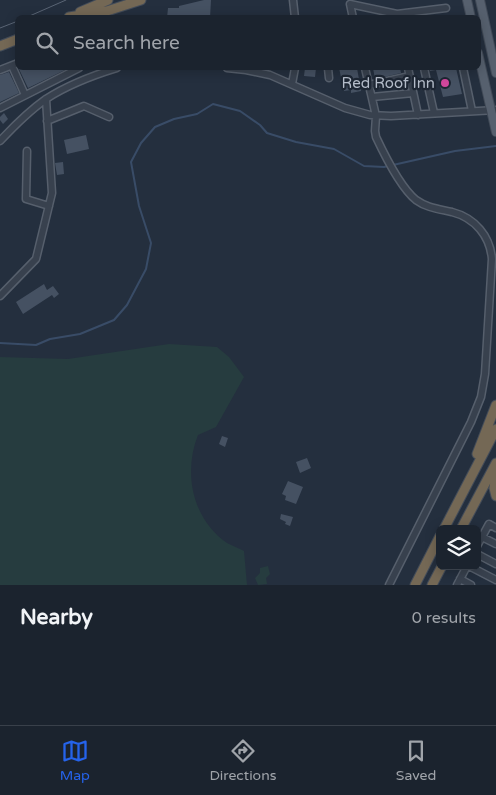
<!DOCTYPE html>
<style>
body{margin:0;font-family:"Varela Round",sans-serif;background:#242b36;color:#f1f3f6}
.controls{position:absolute;right:15px;bottom:15px;display:grid;overflow:hidden;border-radius:8px;box-shadow:0 2px 12px #0003}
.controls button{width:45px;height:45px;display:grid;place-items:center;padding:0;border:0;border-bottom:1px solid #39404a;background:#1b232e;color:#f1f3f6;font:25px sans-serif}
.list{margin:0;padding:0;list-style:none}
h2{display:flex;justify-content:space-between;align-items:center;height:65px;margin:0;padding:0 20px;font-size:21px}
h2 small{font-size:16px;font-weight:400;color:#a0a4aa}
.icon{flex:none;width:28px;height:28px;fill:none;stroke:currentColor;stroke-width:2;stroke-linecap:round;stroke-linejoin:round}
.map{position:relative;flex:none;width:496px;height:585px;overflow:hidden}
.search{position:absolute;background:#1b232e;box-shadow:0 2px 12px #0003;left:15px;right:15px;top:15px;height:55px;display:flex;align-items:center;gap:12px;box-sizing:border-box;padding:0 18px;border-radius:8px;color:#a0a4aa;font-size:19px}
.sheet{height:140px;background:#1b232e}
nav{display:flex;justify-content:space-around;align-items:center;box-sizing:border-box;height:70px;border-top:1px solid #39404a;background:#1b232e;font-size:14px;color:#a0a4aa}
nav a{display:grid;justify-items:center;gap:2px}
nav .on{color:#2563eb}
.map>svg:first-child{display:block}
</style>
<div class="map">
<svg width="496" height="585" viewBox="0 0 496 585">
<rect width="100%" height="100%" fill="#242f3e"/>
<path fill="#263c3f" d="M 169,344 L 217,347 L 229,357 L 244,377 L 216,427 L 198,435 C 183,472 192,519 227,543 C 232,546 239,548 244,551 L 247,585 L 0,585 L 0,357 L 68,359 Z
M 268,566 L 270,574 L 266,578 L 267,584 L 258,585 L 255,578 L 260,573 L 260,568 Z"/>
<g fill="none" stroke-linecap="round" stroke-linejoin="round">
<path stroke="#394c67" stroke-width="2" d="M 393,165 L 455,151 L 496,146
M 0,343 L 36,345 L 50,339 L 80,334 L 114,320 L 127,305 L 146,269 L 151,243 L 139,206 L 131,162 L 141,143 L 155,127 L 174,119 L 197,114 L 213,104 L 240,111 L 260,125 L 267,133 L 296,142 L 334,149 L 364,166 L 384,167 L 388,166"/>
</g>
<path fill="#455162" d="M 204,0 L 211,0 L 210,18 L 167,18 L 168,8 L 179,8 L 179,6 Z
M 21,68 L 69,68 L 28,88 L 19,69 Z
M 305,68 L 316,68 L 315,77 L 304,76 Z
M 339,68 L 357,68 L 361,91 L 351,93 L 351,90 L 344,91 Z
M 373,68 L 400,68 L 401,73 L 375,79 Z
M 429,68 L 456,68 L 462,94 L 443,97 L 436,70 L 430,71 Z
M 9,72 L 19,93 L 0,102 L 0,75 Z
M 4,113 L 8,119 L 3,124 L 0,120 L 0,117 Z
M 86,135 L 89,149 L 67,154 L 64,140 Z
M 63,162 L 64,174 L 57,175 L 55,163 Z
M 44,284 L 47,290 L 53,286 L 59,294 L 54,298 L 52,295 L 23,314 L 16,302 Z
M 222,436 L 228,438 L 225,447 L 219,444 Z
M 307,458 L 311,468 L 300,473 L 296,462 Z
M 288,481 L 303,487 L 296,504 L 285,500 L 286,496 L 282,494 Z
M 281,514 L 293,517 L 290,526 L 285,524 L 286,522 L 280,519 Z"/>
<g fill="none" stroke-linecap="round" stroke-linejoin="round">
<defs>
<path id="minor" d="M 293,0 L 295,18
M 397,14 L 446,8
M 353,18 L 350,4 L 397,14 L 398,18
M 12,66 L 25,95
M 227,68 L 246,70 L 270,75 L 345,108 L 370,115 L 391,116 L 496,110
M 328,68 L 329,78
M 365,68 L 376,116 L 375,131 L 376,137 C 384,154 401,188 416,200 C 427,208 439,209 452,212 C 475,218 490,236 492,259 L 485,374 L 481,397 L 471,422 L 389,585
M 408,68 L 418,115
M 424,68 L 434,113
M 463,68 L 472,111
M 0,70 L 18,63
M 292,84 L 295,68
M 369,85 L 410,76
M 372,97 L 413,93
M 0,108 L 79,68
M 47,121 L 84,106 L 109,117
M 0,141 C 14,126 29,111 46,99 C 66,86 94,75 117,68
M 27,151 L 26,199 L 49,206
M 0,296 L 36,259 L 52,193 L 46,99
M 482,537 L 496,544
M 477,546 L 489,524 L 496,528
M 477,554 L 496,564
M 469,566 L 496,580
M 460,579 L 471,585
M 457,585 L 467,566"/>
<path id="major" d="M 467,0 L 471,18
M 480,0 L 496,73
M 478,53 L 496,132"/>
<path id="highway" d="M 80,12 L 108,0
M 69,17 L 107,11 L 141,0
M 0,46 L 18,39
M 477,454 L 496,405
M 496,476 L 494,488 L 496,496
M 444,529 L 496,429
M 461,529 L 496,463
M 415,585 L 440,536
M 432,585 L 442,566"/>
</defs>
<use href="#minor" stroke="#565f6c" stroke-width="9"/>
<use href="#major" stroke="#414a57" stroke-width="10"/>
<use href="#highway" stroke="#434c59" stroke-width="11"/>
<use href="#minor" stroke="#38414e" stroke-width="6"/>
<use href="#major" stroke="#56606e" stroke-width="8"/>
<use href="#highway" stroke="#746855" stroke-width="9"/>
<path stroke="#5a6575" stroke-width="1" d="M 25,18 L 66,0
M 0,28 L 18,21"/>
</g>
<circle fill="#d1479c" stroke="#1d2633" stroke-width="2" cx="445" cy="83" r="5"/>
<g text-anchor="middle" stroke-width="4.5" stroke-linejoin="round" paint-order="stroke">
<g font-size="15" fill="#b4bcc9" stroke="#1d2633" text-anchor="end">
<text x="435" y="88">Red Roof Inn</text>
</g>
</g>
</svg>
<div class="controls">
<button><svg class="icon" aria-label="layers" viewBox="0 0 24 24"><path d="M12 4l9 5-9 5-9-5zM3 14l9 5 9-5"/></svg></button>
</div>
<div class="search"><svg class="icon" aria-label="search" viewBox="0 0 24 24"><circle cx="10" cy="10" r="6"/><path d="M15 15l6 6"/></svg>Search here</div>
</div>
<section class="sheet">
<h2>Nearby<small>0 results</small></h2>
<ul class="list">
</ul>
</section>
<nav>
<a class="on"><svg class="icon" aria-label="map" viewBox="0 0 24 24"><path d="M3 6l6-2 6 2 6-2v14l-6 2-6-2-6 2zM9 4v14M15 6v14"/></svg>Map</a>
<a><svg class="icon" aria-label="directions" viewBox="0 0 24 24"><path d="M12 3l9 9-9 9-9-9zM9 14v-3h6M13 9l2 2-2 2"/></svg>Directions</a>
<a><svg class="icon" aria-label="saved" viewBox="0 0 24 24"><path d="M7 4h10v16l-5-4-5 4z"/></svg>Saved</a>
</nav>
